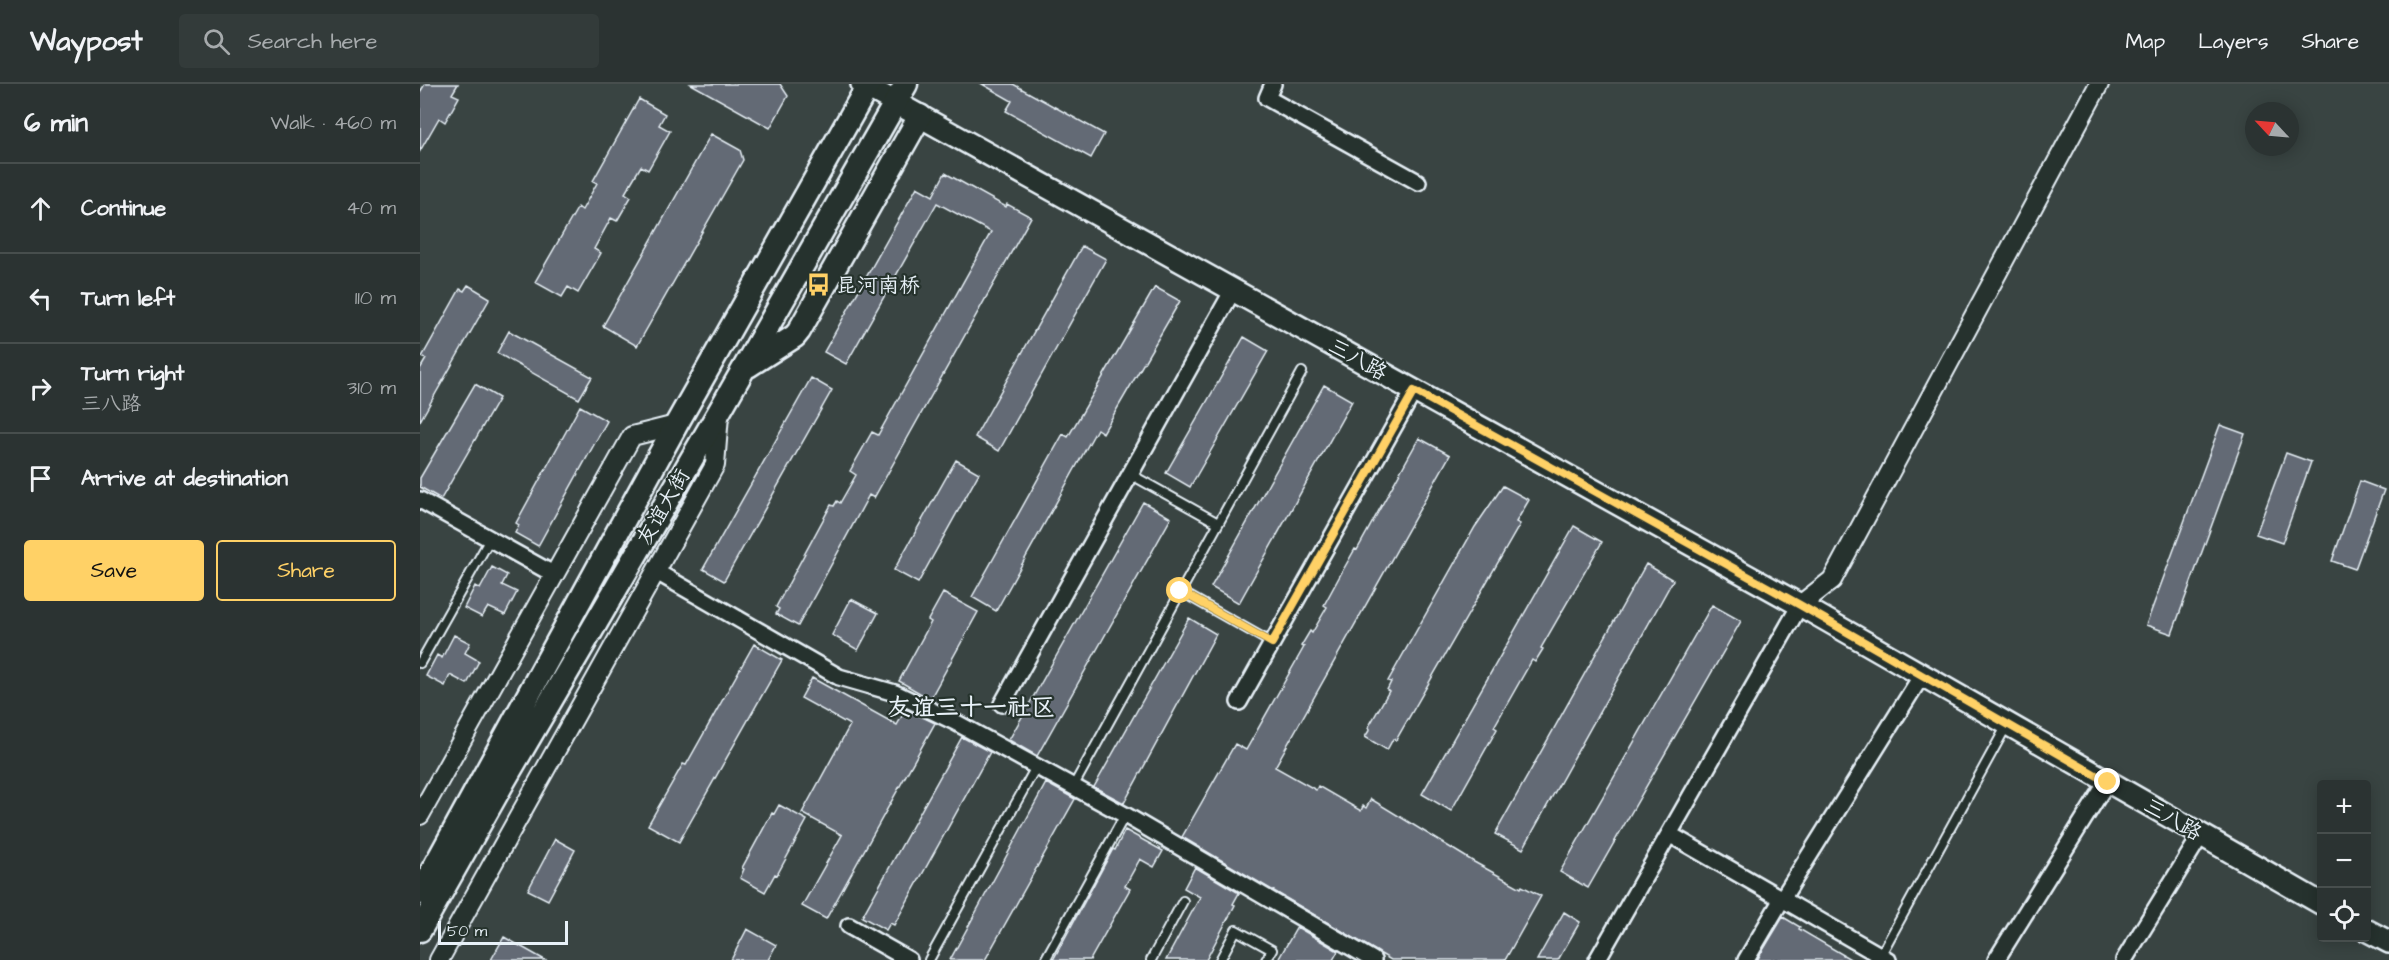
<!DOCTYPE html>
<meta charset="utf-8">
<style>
body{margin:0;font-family:"Architects Daughter","LXGW WenKai TC",sans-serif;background:#333b3a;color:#f1f3f6}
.controls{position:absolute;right:18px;bottom:18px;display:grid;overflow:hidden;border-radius:6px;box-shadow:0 3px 15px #0003}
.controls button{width:54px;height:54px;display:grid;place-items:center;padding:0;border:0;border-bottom:2px solid #474e4d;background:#2b3332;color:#f1f3f6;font:30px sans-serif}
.compass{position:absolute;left:1825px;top:18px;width:54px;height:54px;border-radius:50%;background:#2b3332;box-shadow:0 3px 15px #0003;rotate:296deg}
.scale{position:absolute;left:18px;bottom:15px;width:130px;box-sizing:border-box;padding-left:6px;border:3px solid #e8f1f8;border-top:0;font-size:16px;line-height:21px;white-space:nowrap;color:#e8f1f8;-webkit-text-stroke:4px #26332d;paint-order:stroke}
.stop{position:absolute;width:18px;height:18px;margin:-14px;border:4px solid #ffd166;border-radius:50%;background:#fff}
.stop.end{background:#ffd166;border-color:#fff;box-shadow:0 2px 6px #0008}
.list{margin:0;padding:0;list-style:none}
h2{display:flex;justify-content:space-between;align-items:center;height:78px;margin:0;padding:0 24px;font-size:26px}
h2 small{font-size:20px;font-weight:400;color:#a6aaac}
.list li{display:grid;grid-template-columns:39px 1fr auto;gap:18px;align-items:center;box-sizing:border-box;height:90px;padding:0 24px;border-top:2px solid #474e4d}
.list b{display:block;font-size:22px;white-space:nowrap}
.list p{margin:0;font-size:20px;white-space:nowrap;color:#a6aaac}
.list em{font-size:20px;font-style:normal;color:#a6aaac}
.actions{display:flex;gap:12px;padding:18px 24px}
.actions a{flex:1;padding:14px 0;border:2px solid #ffd166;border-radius:6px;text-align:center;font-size:21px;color:#ffd166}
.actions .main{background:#ffd166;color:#111}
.icon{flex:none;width:33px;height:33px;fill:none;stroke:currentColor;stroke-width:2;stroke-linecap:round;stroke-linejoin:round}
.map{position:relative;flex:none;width:1969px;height:876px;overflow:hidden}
header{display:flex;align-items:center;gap:36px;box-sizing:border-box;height:84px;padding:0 30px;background:#2b3332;border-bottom:2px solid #474e4d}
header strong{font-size:28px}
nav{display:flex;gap:33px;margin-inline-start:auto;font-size:21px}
.search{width:420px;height:54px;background:#333b3a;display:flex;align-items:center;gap:15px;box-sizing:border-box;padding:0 21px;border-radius:6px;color:#a6aaac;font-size:22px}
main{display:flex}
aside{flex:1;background:#2b3332}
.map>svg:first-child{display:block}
</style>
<header>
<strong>Waypost</strong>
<div class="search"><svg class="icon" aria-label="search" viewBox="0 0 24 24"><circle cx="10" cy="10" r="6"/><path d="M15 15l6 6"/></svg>Search here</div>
<nav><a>Map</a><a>Layers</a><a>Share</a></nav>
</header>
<main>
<aside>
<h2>6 min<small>Walk · 460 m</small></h2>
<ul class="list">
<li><svg class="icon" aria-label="ahead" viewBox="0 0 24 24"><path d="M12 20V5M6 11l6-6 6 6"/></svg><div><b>Continue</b></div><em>40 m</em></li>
<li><svg class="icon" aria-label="left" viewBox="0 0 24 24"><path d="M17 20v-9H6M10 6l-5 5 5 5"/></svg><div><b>Turn left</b></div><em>110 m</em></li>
<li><svg class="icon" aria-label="right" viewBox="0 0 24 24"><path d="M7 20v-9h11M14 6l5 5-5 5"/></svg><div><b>Turn right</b><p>三八路</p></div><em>310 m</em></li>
<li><svg class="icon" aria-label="arrive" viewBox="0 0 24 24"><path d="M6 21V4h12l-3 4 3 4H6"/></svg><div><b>Arrive at destination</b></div></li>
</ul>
<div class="actions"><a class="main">Save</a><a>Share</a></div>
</aside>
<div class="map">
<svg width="1969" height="876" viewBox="0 0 1969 876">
<rect width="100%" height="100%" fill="#394442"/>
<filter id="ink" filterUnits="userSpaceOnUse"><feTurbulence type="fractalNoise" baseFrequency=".0167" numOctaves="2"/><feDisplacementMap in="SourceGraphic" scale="12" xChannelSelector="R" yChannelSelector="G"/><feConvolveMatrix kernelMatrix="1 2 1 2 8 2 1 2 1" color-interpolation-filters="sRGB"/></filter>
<g filter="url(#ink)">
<path fill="#646a74" stroke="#e8f1f8" stroke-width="1.5" d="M 5,0 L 38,0 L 32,10 L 39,13 L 25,38 L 19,34 L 0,67 L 0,8 Z
M 271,0 L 360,0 L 368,12 L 350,44 Z
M 562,0 L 593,0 L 684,50 L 671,74 L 586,27 L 592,17 Z
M 219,15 L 245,30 L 239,41 L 250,47 L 228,86 L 221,82 L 205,109 L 211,113 L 197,137 L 191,134 L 174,165 L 181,169 L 158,209 L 148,203 L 142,213 L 115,198 L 158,123 L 162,126 L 177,99 L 173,97 Z
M 291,50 L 320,66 L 323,76 L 217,262 L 183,242 Z
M 525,89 L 586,123 L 587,120 L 611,133 L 454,414 L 449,411 L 378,542 L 356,530 L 359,525 L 356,523 L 411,421 L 414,422 L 417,417 L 420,419 L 436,391 L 430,387 L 452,348 L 458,351 L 571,148 L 517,119 L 426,280 L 404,268 L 497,103 L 513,112 Z
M 662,162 L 686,175 L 579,367 L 555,353 Z
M 48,201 L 70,214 L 0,337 L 0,285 L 6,275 L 2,273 L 40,205 L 44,207 Z
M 735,203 L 760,217 L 683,349 L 677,345 L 576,527 L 552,513 L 643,350 L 648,353 Z
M 89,247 L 172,293 L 159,315 L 77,269 Z
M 824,253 L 848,267 L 770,403 L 746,389 Z
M 391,294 L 412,306 L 304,497 L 283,485 Z
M 55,300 L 79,314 L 21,415 L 0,403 L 0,394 Z
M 904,301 L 932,317 L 819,519 L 791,503 Z
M 160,322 L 187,337 L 118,462 L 95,449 L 99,441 L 96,439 Z
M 1800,341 L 1825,350 L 1752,550 L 1726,541 Z
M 999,354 L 1030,371 L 855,683 L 896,706 L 898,702 L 941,727 L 943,722 L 946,724 L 951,715 L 1054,778 L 1101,804 L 1102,802 L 1121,812 L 1085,876 L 971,876 L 762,753 L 815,660 L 826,666 L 884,563 L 881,562 L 890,547 L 892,549 L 907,523 L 904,521 L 923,486 L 935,465 L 937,466 Z
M 1866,369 L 1891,378 L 1862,459 L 1836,450 Z
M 536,376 L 559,389 L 498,499 L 474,486 Z
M 1940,397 L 1964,406 L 1935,485 L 1912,477 Z
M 1083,402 L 1109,416 L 1096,438 L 1100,440 L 976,656 L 973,655 L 967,666 L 945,653 L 950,645 L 948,644 L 969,607 L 967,606 L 971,598 L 968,597 L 1055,443 Z
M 723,418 L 751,434 L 617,672 L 589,656 Z
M 1154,442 L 1182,458 L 1121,564 L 1123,565 L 1115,578 L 1112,576 L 1074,643 L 1077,645 L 1031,727 L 1002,710 Z
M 1226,480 L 1253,496 L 1103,765 L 1075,750 Z
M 72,483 L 87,491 L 82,501 L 97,508 L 85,531 L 68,523 L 62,533 L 44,524 L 55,502 L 60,505 Z
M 523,509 L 558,528 L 510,615 L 479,597 L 511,538 L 508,536 Z
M 431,515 L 458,529 L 438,566 L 412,551 Z
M 1292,521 L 1321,537 L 1168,804 L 1140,788 Z
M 769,534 L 796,550 L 704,719 L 674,703 Z
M 34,551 L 50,559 L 45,569 L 59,577 L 47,600 L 30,591 L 25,602 L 6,592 L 17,571 L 22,574 Z
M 334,560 L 362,576 L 259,758 L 228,741 L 263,680 L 266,681 Z
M 392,594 L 477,641 L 486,625 L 515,639 L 406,835 L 382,822 L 422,751 L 382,729 L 430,641 L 381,614 Z
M 542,653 L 570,668 L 474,841 L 470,839 L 466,846 L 442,833 Z
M 626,699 L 655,715 L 565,876 L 530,876 Z
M 359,721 L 387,736 L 357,791 L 355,790 L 345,808 L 320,794 L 324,785 L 322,784 L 352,729 L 354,730 Z
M 705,746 L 743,767 L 734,783 L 720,775 L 705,802 L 710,805 L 670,876 L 633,876 L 693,765 L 695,766 Z
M 135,755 L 155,766 L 128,816 L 108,806 Z
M 775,783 L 819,809 L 813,820 L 815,821 L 786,876 L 746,876 L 780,813 L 764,804 Z
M 1144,828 L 1160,838 L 1138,876 L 1117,876 Z
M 1363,833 L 1380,843 L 1379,845 L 1432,876 L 1337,876 Z
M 877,843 L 918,867 L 913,876 L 858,876 Z
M 327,845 L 356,861 L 348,876 L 311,876 Z
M 84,853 L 125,876 L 71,876 Z"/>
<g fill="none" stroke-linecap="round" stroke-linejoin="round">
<defs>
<path id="service" d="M 710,390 L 798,439
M 760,507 L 852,559
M 0,579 L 70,455
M 653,703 L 882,288
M 1460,872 L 1587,641
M 509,876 L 616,683
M 625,876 L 705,731
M 731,876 L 763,817
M 800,876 L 816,846 L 852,866 L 846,876"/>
<path id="minor" d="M 853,0 L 847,14 L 998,98
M 0,416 L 135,491
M 235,487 L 419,593 L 475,609 L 535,638 L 705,731 L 953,876
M 819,618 L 994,307
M 582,620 L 813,206
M 1249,750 L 1468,876
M 429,842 L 489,876
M 1177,876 L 1380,521
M 1326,876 L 1362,815 L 1502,591
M 1576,876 L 1687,698
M 1704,876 L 1781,751"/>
<path id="tertiary" d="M 1380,521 L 1412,496 L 1679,0
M 0,731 L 212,352 L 256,341
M 19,876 L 295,381 L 299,331"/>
<path id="secondary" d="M 442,0 L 1380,521 L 1902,820
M 1946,846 L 1969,858"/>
<path id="primary" d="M 328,282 L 375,252 L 379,247 L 500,32
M 0,809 L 256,341 L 449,0
M 0,846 L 85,695 L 299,328 L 486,0"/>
</defs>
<use href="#service" stroke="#e8f1f8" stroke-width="12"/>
<use href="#minor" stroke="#e8f1f8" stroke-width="20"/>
<use href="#tertiary" stroke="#e8f1f8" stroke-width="22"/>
<use href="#secondary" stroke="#e8f1f8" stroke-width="26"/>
<use href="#primary" stroke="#e8f1f8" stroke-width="27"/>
<use href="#service" stroke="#26332d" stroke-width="8"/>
<use href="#minor" stroke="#26332d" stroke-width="15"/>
<use href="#tertiary" stroke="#26332d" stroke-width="18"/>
<use href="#secondary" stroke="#26332d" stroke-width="21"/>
<use href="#primary" stroke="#26332d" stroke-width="22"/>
</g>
</g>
<g fill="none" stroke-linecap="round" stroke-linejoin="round" filter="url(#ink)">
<path stroke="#ffd166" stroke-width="8" d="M 760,507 L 852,559 L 994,307 L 1380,521 L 1688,698"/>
</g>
<defs>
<symbol id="bus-bare" viewBox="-9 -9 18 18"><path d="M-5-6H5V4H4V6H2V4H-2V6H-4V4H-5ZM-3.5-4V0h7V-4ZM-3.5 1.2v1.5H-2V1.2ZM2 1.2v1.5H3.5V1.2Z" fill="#ffd166" stroke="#26332d" stroke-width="2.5" paint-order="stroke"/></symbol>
</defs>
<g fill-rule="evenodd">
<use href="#bus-bare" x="382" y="184" width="33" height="33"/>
</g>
<g text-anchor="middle" stroke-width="4.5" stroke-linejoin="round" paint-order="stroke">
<g font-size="21" fill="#e8f1f8" stroke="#26332d" text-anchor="start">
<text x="416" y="208">昆河南桥</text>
</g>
<g font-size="21" fill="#e8f1f8" stroke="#26332d">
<text transform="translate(938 275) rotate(29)" y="7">三八路</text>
<text transform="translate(243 423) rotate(-60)" y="7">友谊大街</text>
<text transform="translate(1753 735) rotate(30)" y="7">三八路</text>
</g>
<g font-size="24" font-weight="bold" fill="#e8f1f8" stroke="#26332d">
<text x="551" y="631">友谊三十一社区</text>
</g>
</g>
</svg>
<div class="controls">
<button>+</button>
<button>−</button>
<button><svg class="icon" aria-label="locate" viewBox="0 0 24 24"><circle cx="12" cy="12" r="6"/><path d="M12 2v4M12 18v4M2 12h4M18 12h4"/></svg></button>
</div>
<svg class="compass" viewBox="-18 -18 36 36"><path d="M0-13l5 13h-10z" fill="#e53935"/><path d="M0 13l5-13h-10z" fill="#a6aaac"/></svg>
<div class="scale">50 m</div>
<div class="stop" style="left:760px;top:507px"></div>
<div class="stop end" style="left:1688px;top:698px"></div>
</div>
</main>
